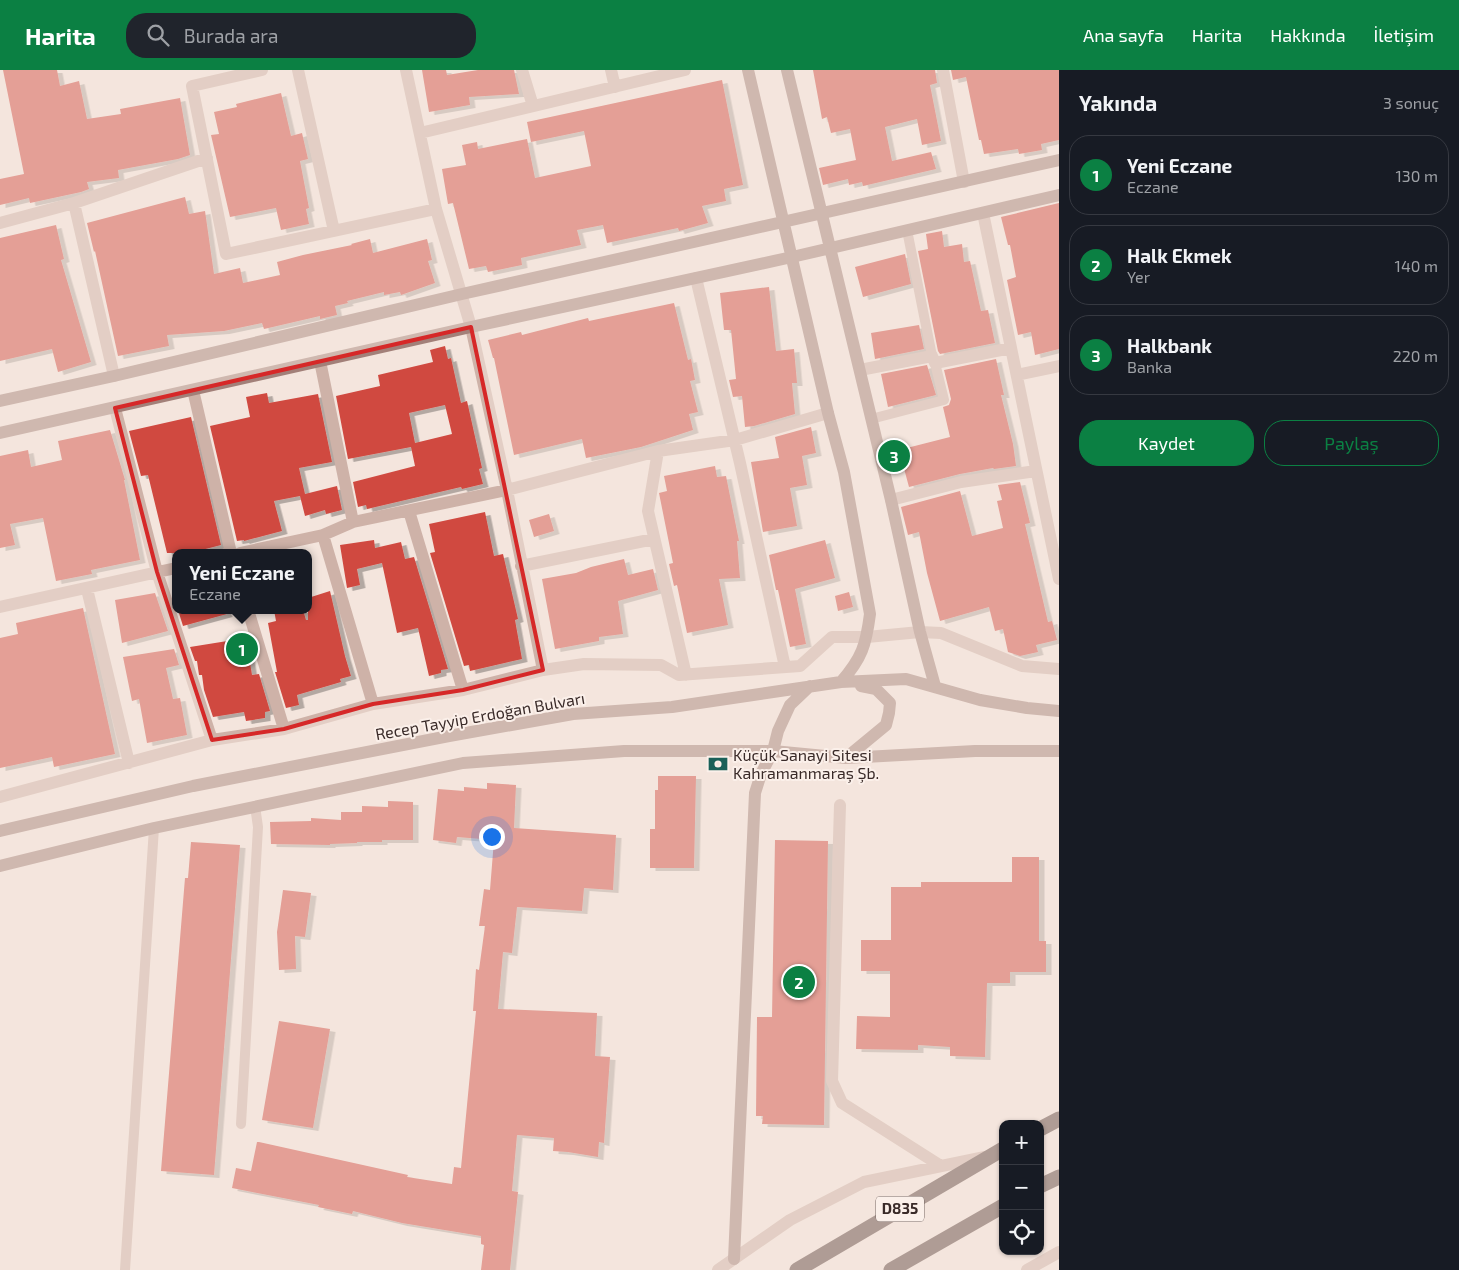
<!DOCTYPE html>
<html lang="tr">
<meta charset="utf-8">
<style>
body{margin:0;font-family:"Exo 2",sans-serif;background:#20242c;color:#f1f3f6}
.controls{position:absolute;right:15px;bottom:15px;display:grid;overflow:hidden;border-radius:10px;box-shadow:0 1px 4px #0004}
.controls button{width:45px;height:45px;display:grid;place-items:center;padding:0;border:0;border-bottom:1px solid #363941;background:#171b24;color:#f1f3f6;font:25px sans-serif}
.you{position:absolute;left:491px;top:766px;width:18px;height:18px;margin:-12px;border:4px solid #fff;border-radius:50%;background:#1a73e8;box-shadow:0 0 0 8px #1a73e833}
.badge{display:grid;place-items:center;width:32px;height:32px;border-radius:50%;background:#0b8043;color:#fff;font-size:16px;font-weight:700}
.pin{position:absolute;translate:-50% -50%;border:2px solid #fff;box-shadow:0 1px 5px #0006}
.popup{position:absolute;left:172px;top:479px;width:140px;height:65px;box-sizing:border-box;display:grid;place-content:center;border-radius:10px;background:#171b24;filter:drop-shadow(0 1px 4px #0005);font-size:16px;white-space:nowrap;color:#9ea1a6}
.popup b{font-size:19px;color:#f1f3f6}
.popup::after{content:'';position:absolute;left:50%;top:100%;margin-left:-10px;border:10px solid transparent;border-top-color:#171b24}
.list{margin:0;padding:0;list-style:none}
h2{display:flex;justify-content:space-between;align-items:center;height:65px;margin:0;padding:0 20px;font-size:21px}
h2 small{font-size:16px;font-weight:400;color:#9ea1a6}
.list li{display:grid;grid-template-columns:32px 1fr auto;gap:15px;align-items:center;box-sizing:border-box;height:80px;margin:0 10px 10px;padding:0 10px;border:1px solid #363941;border-radius:20px}
.list b{display:block;font-size:19px;white-space:nowrap}
.list p{margin:0;font-size:16px;white-space:nowrap;color:#9ea1a6}
.list em{font-size:16px;font-style:normal;color:#9ea1a6}
.actions{display:flex;gap:10px;padding:15px 20px}
.actions a{flex:1;padding:11px 0;border:1px solid #0b8043;border-radius:20px;text-align:center;font-size:18px;color:#0b8043}
.actions .main{background:#0b8043;color:#fff}
.icon{flex:none;width:28px;height:28px;fill:none;stroke:currentColor;stroke-width:2;stroke-linecap:round;stroke-linejoin:round}
.map{position:relative;flex:none;width:1059px;height:1200px;overflow:hidden}
header{display:flex;align-items:center;gap:30px;box-sizing:border-box;height:70px;padding:0 25px;background:#0b8043;color:#fff}
header strong{font-size:24px}
nav{display:flex;gap:28px;margin-inline-start:auto;font-size:18px}
.search{width:350px;height:45px;background:#20242c;display:flex;align-items:center;gap:12px;box-sizing:border-box;padding:0 18px;border-radius:20px;color:#9ea1a6;font-size:19px}
main{display:flex}
aside{flex:1;background:#171b24}
.map>svg:first-child{display:block}
</style>
<header>
<strong>Harita</strong>
<div class="search"><svg class="icon" aria-label="search" viewBox="0 0 24 24"><circle cx="10" cy="10" r="6"/><path d="M15 15l6 6"/></svg>Burada ara</div>
<nav><a>Ana sayfa</a><a>Harita</a><a>Hakkında</a><a>İletişim</a></nav>
</header>
<main>
<div class="map">
<svg width="1059" height="1200" viewBox="0 0 1059 1200">
<defs>
<filter id="shadow"><feDropShadow dx="5.5" dy="3" stdDeviation="0" flood-color="#0004"/></filter>
</defs>
<rect width="100%" height="100%" fill="#f4e5dd"/>
<path fill="#d04940" fill-rule="evenodd" filter="url(#shadow)" d="M 3,0 L 57,0 L 60,16 L 79,11 L 87,49 L 121,44 L 120,39 L 180,28 L 190,85 L 178,89 L 118,100 L 119,108 L 87,112 L 89,119 L 81,122 L 30,133 L 29,128 L 0,135 L 0,109 L 24,104 Z
M 422,0 L 446,0 L 447,5 L 478,0 L 514,0 L 519,24 L 469,27 L 470,35 L 429,42 Z
M 813,0 L 935,0 L 937,13 L 930,15 L 941,71 L 922,75 L 917,49 L 885,57 L 892,91 L 931,82 L 936,99 L 863,116 L 862,112 L 849,115 L 848,109 L 823,115 L 819,98 L 856,90 L 850,59 L 831,63 L 827,47 L 822,49 Z
M 951,0 L 1059,0 L 1059,70 L 1041,74 L 1042,80 L 1019,84 L 1018,79 L 984,84 L 981,70 L 979,70 L 966,7 L 953,10 Z
M 722,10 L 743,115 L 724,119 L 726,131 L 702,136 L 708,153 L 679,161 L 678,158 L 607,173 L 603,155 L 577,160 L 581,175 L 521,188 L 522,195 L 488,202 L 486,196 L 469,199 L 453,133 L 448,134 L 442,99 L 466,95 L 462,75 L 477,72 L 478,79 L 527,69 L 535,108 L 591,96 L 584,61 L 531,72 L 527,52 Z
M 281,23 L 291,66 L 302,63 L 308,89 L 300,91 L 309,138 L 306,139 L 309,154 L 281,160 L 276,138 L 230,147 L 211,65 L 219,64 L 214,42 L 237,37 L 236,34 Z
M 185,127 L 189,144 L 205,141 L 214,204 L 240,198 L 243,213 L 280,205 L 277,192 L 303,185 L 352,175 L 351,174 L 370,169 L 373,183 L 427,169 L 432,190 L 428,191 L 435,213 L 401,225 L 400,222 L 384,225 L 384,222 L 347,231 L 348,233 L 335,236 L 337,245 L 320,249 L 320,246 L 264,259 L 262,253 L 224,261 L 167,265 L 169,276 L 118,286 L 95,181 L 94,182 L 87,153 Z
M 1059,133 L 1059,279 L 1035,285 L 1031,262 L 1018,265 L 1007,210 L 1016,207 L 1010,175 L 1008,175 L 1001,147 Z
M 56,155 L 64,189 L 61,190 L 91,292 L 58,302 L 52,279 L 0,291 L 0,168 Z
M 942,161 L 944,177 L 962,174 L 964,192 L 970,191 L 981,241 L 988,240 L 995,273 L 940,284 L 938,281 L 918,181 L 928,179 L 926,164 Z
M 905,184 L 911,214 L 863,227 L 855,197 Z
M 769,217 L 776,281 L 794,279 L 797,313 L 792,313 L 795,344 L 754,356 L 745,357 L 742,326 L 733,327 L 729,310 L 736,309 L 731,260 L 724,260 L 720,223 Z
M 674,233 L 688,290 L 691,289 L 695,310 L 690,311 L 698,342 L 689,344 L 693,360 L 641,377 L 586,388 L 582,369 L 514,385 L 494,288 L 493,288 L 488,270 L 521,262 L 522,265 L 588,248 L 589,251 Z
M 919,255 L 924,279 L 875,289 L 871,263 Z
M 445,276 L 448,289 L 451,288 L 461,333 L 467,331 L 482,398 L 479,399 L 483,414 L 462,419 L 461,417 L 367,439 L 366,435 L 358,437 L 353,412 L 415,396 L 411,377 L 348,389 L 336,326 L 380,316 L 378,305 L 433,292 L 430,280 ZM 445,335 L 452,364 L 415,373 L 409,343 Z
M 996,289 L 1004,325 L 1001,325 L 1013,374 L 1016,396 L 994,399 L 993,398 L 960,404 L 909,417 L 899,380 L 950,367 L 943,337 L 949,335 L 951,329 L 944,300 Z
M 927,295 L 936,325 L 888,337 L 881,304 Z
M 267,323 L 269,333 L 318,324 L 332,392 L 299,398 L 305,424 L 337,416 L 342,440 L 326,444 L 325,440 L 305,446 L 300,426 L 274,431 L 282,461 L 244,471 L 244,470 L 237,471 L 210,356 L 250,347 L 246,327 Z
M 191,347 L 221,475 L 190,483 L 167,483 L 148,405 L 141,406 L 129,361 Z
M 811,357 L 816,383 L 802,386 L 807,415 L 790,418 L 797,456 L 763,462 L 751,392 L 779,388 L 775,367 Z
M 110,360 L 125,410 L 124,410 L 140,490 L 91,500 L 92,504 L 56,511 L 43,448 L 10,454 L 15,475 L 0,478 L 0,386 L 28,380 L 31,397 L 62,390 L 58,371 Z
M 715,396 L 717,407 L 726,406 L 739,471 L 737,471 L 740,508 L 719,509 L 728,555 L 687,563 L 677,515 L 674,516 L 669,494 L 673,493 L 659,423 L 667,421 L 664,406 Z
M 1020,412 L 1030,453 L 1025,454 L 1048,552 L 1052,551 L 1057,570 L 1036,575 L 1038,582 L 1020,586 L 1008,582 L 1003,559 L 995,561 L 989,537 L 940,551 L 927,503 L 919,462 L 908,465 L 901,437 L 960,421 L 972,466 L 1003,458 L 997,431 L 1002,430 L 998,415 Z
M 485,442 L 494,486 L 503,484 L 518,549 L 515,550 L 522,589 L 470,601 L 469,595 L 464,596 L 430,483 L 435,482 L 429,454 Z
M 549,444 L 554,461 L 534,467 L 529,450 Z
M 374,470 L 375,478 L 401,472 L 405,489 L 414,487 L 448,599 L 441,600 L 441,603 L 429,606 L 418,558 L 397,563 L 382,493 L 357,499 L 360,515 L 347,518 L 340,475 Z
M 825,470 L 835,508 L 795,519 L 806,574 L 790,577 L 778,520 L 776,520 L 769,485 Z
M 624,489 L 628,505 L 653,499 L 658,520 L 618,531 L 623,564 L 599,567 L 599,571 L 555,579 L 542,509 L 576,503 L 591,497 Z
M 330,521 L 345,586 L 351,606 L 340,609 L 341,612 L 297,625 L 299,635 L 286,638 L 275,602 L 277,602 L 268,553 L 276,551 L 274,540 L 303,540 L 306,550 L 308,550 L 308,528 Z
M 849,522 L 853,537 L 838,541 L 835,526 Z
M 155,523 L 168,561 L 122,573 L 115,530 Z
M 83,538 L 115,684 L 54,697 L 52,687 L 0,698 L 0,568 L 18,564 L 16,553 Z
M 178,540 L 226,540 L 227,544 L 183,556 Z
M 246,568 L 252,605 L 259,604 L 270,641 L 265,642 L 265,648 L 246,651 L 244,642 L 213,647 L 204,620 L 202,605 L 199,605 L 197,591 L 195,591 L 190,577 Z
M 174,579 L 179,595 L 166,598 L 173,629 L 180,628 L 187,665 L 147,673 L 139,629 L 132,631 L 123,587 Z
M 658,706 L 696,706 L 694,798 L 650,798 L 650,759 L 655,759 L 655,720 L 658,720 Z
M 487,713 L 516,715 L 514,758 L 616,765 L 613,820 L 584,818 L 582,841 L 517,837 L 512,883 L 503,882 L 498,939 L 597,943 L 595,986 L 610,987 L 604,1073 L 599,1072 L 598,1087 L 568,1082 L 553,1081 L 554,1068 L 517,1065 L 512,1121 L 518,1122 L 510,1200 L 481,1200 L 484,1175 L 481,1174 L 481,1166 L 402,1153 L 353,1141 L 352,1144 L 318,1137 L 319,1135 L 232,1118 L 236,1098 L 251,1101 L 257,1072 L 259,1072 L 408,1105 L 407,1107 L 452,1114 L 454,1097 L 461,1098 L 476,941 L 473,941 L 476,899 L 479,900 L 485,856 L 479,856 L 484,819 L 490,820 L 494,770 L 457,767 L 456,773 L 433,770 L 438,719 L 464,721 L 464,717 L 487,719 Z
M 388,731 L 413,732 L 413,770 L 382,770 L 382,772 L 357,772 L 357,773 L 330,774 L 330,775 L 271,774 L 270,752 L 311,751 L 311,748 L 341,750 L 341,742 L 362,742 L 362,736 L 388,737 Z
M 775,770 L 828,771 L 824,1055 L 762,1054 L 763,1046 L 756,1046 L 757,947 L 772,947 Z
M 191,772 L 240,775 L 214,1105 L 161,1101 L 185,808 L 188,808 Z
M 1012,787 L 1039,787 L 1039,871 L 1046,871 L 1046,902 L 1010,902 L 1010,913 L 987,913 L 985,987 L 950,986 L 950,977 L 918,975 L 918,980 L 856,979 L 857,946 L 890,947 L 890,901 L 861,901 L 861,870 L 891,870 L 891,817 L 921,817 L 921,812 L 1012,812 Z
M 283,820 L 311,823 L 305,867 L 295,866 L 296,899 L 279,900 L 277,862 Z
M 279,951 L 330,959 L 313,1058 L 262,1050 Z"/>
<g fill="none" stroke-linecap="round" stroke-linejoin="round">
<path stroke="#ceb2a8" stroke-width="10" d="M 907,160 L 932,286
M 871,349 L 944,330 L 935,293
M 241,1054 L 258,757 L 255,736
M 125,1200 L 154,758"/>
<path stroke="#ceb2a8" stroke-width="12" d="M 262,0 L 192,16 L 226,184 L 436,139
M 298,0 L 334,161
M 406,0 L 436,139 L 471,257 L 507,420 L 543,600
M 522,0 L 533,36
M 611,0 L 615,17
M 943,0 L 964,112
M 420,63 L 685,0
M 74,133 L 114,306
M 983,143 L 1059,509
M 0,153 L 74,133 L 207,88
M 696,208 L 740,393 L 785,597
M 320,291 L 353,452
M 860,300 L 932,286 L 935,293 L 1011,278
M 1017,305 L 1059,296
M 193,320 L 231,483
M 115,338 L 157,502 L 212,670
M 658,381 L 648,441 L 686,605
M 891,430 L 961,412 L 1036,401
M 409,441 L 463,620
M 323,465 L 373,634
M 240,483 L 323,465 L 353,452 L 507,420 L 658,381 L 735,370 L 828,343
M 521,496 L 654,469
M 87,519 L 129,693
M 0,537 L 176,498
M 248,540 L 284,659
M 0,727 L 212,670 L 284,659 L 373,634 L 463,620 L 543,600 L 584,594 L 661,595 L 679,605 L 800,596 L 832,567 L 867,567 L 920,562 L 941,563 L 1022,596 L 1059,599
M 840,735 L 832,1011 L 842,1033 L 941,1096
M 718,1200 L 790,1150 L 864,1112 L 985,1087
M 1027,1200 L 1059,1182"/>
<path stroke="#a28079" stroke-width="12" d="M 748,0 L 828,343 L 844,402 L 870,544 C 866,575 862,588 841,612
M 787,0 L 891,430 L 920,562 L 935,616
M 0,331 L 114,306 L 462,224 L 1059,90
M 0,363 L 471,257 L 792,187 L 1059,125
M 846,688 L 886,655 L 889,643 L 890,633 L 876,619 L 861,616
M 0,761 L 193,716 L 449,666 L 573,644 L 672,637 L 841,612 L 906,609 L 980,630 L 1027,638 L 1059,641
M 0,796 L 154,758 L 463,693 L 624,681 L 773,681 L 846,688 L 975,681 L 1059,681
M 734,1189 L 755,723 L 761,704 L 773,681 L 778,661 L 790,635 L 810,616"/>
<path stroke="#5c433f" stroke-width="15" d="M 1040,1059 L 1059,1049
M 1040,1116 L 1059,1107
M 797,1200 L 1003,1079
M 891,1200 L 1003,1136"/>
</g>
<path d="M0 0H1059V1200H0ZM 471,257 L 543,600 L 463,620 L 373,634 L 284,659 L 212,670 L 157,502 L 115,338 Z" fill="#f4e5dd" fill-opacity=".55" fill-rule="evenodd"/>
<path fill="none" stroke="#d62828" stroke-width="4" stroke-linejoin="round" d="M 471,257 L 543,600 L 463,620 L 373,634 L 284,659 L 212,670 L 157,502 L 115,338 Z"/>
<defs>
<symbol id="bank-bare" viewBox="-9 -9 18 18"><path d="M-6-4H6V4H-6ZM0-2.3a2.3 2.3 0 1 0 0 4.6a2.3 2.3 0 1 0 0-4.6Z" fill="#1a6058" stroke="#fbf0ea" stroke-width="2.5" paint-order="stroke"/></symbol>
</defs>
<g fill-rule="evenodd">
<use href="#bank-bare" x="704" y="680" width="28" height="28"/>
</g>
<g text-anchor="middle" stroke-width="4" stroke-linejoin="round" paint-order="stroke">
<rect fill="#fbf0ea" stroke="#746663" stroke-width="1" x="876" y="1126.5" width="48" height="25" rx="4"/>
<g font-size="15" font-weight="bold" fill="#3a2b29">
<text x="900" y="1144">D835</text>
</g>
<g font-size="16" fill="#3a2b29" stroke="#fbf0ea">
<text transform="translate(480 646) rotate(-10)" y="6">Recep Tayyip Erdoğan Bulvarı</text>
</g>
<g font-size="16" fill="#3a2b29" stroke="#fbf0ea" text-anchor="start">
<text x="733" y="691">Küçük Sanayi Sitesi<tspan x="733" dy="18">Kahramanmaraş Şb.</tspan></text>
</g>
</g>
</svg>
<div class="controls">
<button>+</button>
<button>−</button>
<button><svg class="icon" aria-label="locate" viewBox="0 0 24 24"><circle cx="12" cy="12" r="6"/><path d="M12 2v4M12 18v4M2 12h4M18 12h4"/></svg></button>
</div>
<div class="you"></div>
<div class="pin badge" style="left:242px;top:579px">1</div>
<div class="popup"><b>Yeni Eczane</b>Eczane</div>
<div class="pin badge" style="left:799px;top:912px">2</div>
<div class="pin badge" style="left:894px;top:386px">3</div>
</div>
<aside>
<h2>Yakında<small>3 sonuç</small></h2>
<ul class="list">
<li><span class="badge">1</span><div><b>Yeni Eczane</b><p>Eczane</p></div><em>130 m</em></li>
<li><span class="badge">2</span><div><b>Halk Ekmek</b><p>Yer</p></div><em>140 m</em></li>
<li><span class="badge">3</span><div><b>Halkbank</b><p>Banka</p></div><em>220 m</em></li>
</ul>
<div class="actions"><a class="main">Kaydet</a><a>Paylaş</a></div>
</aside>
</main>
